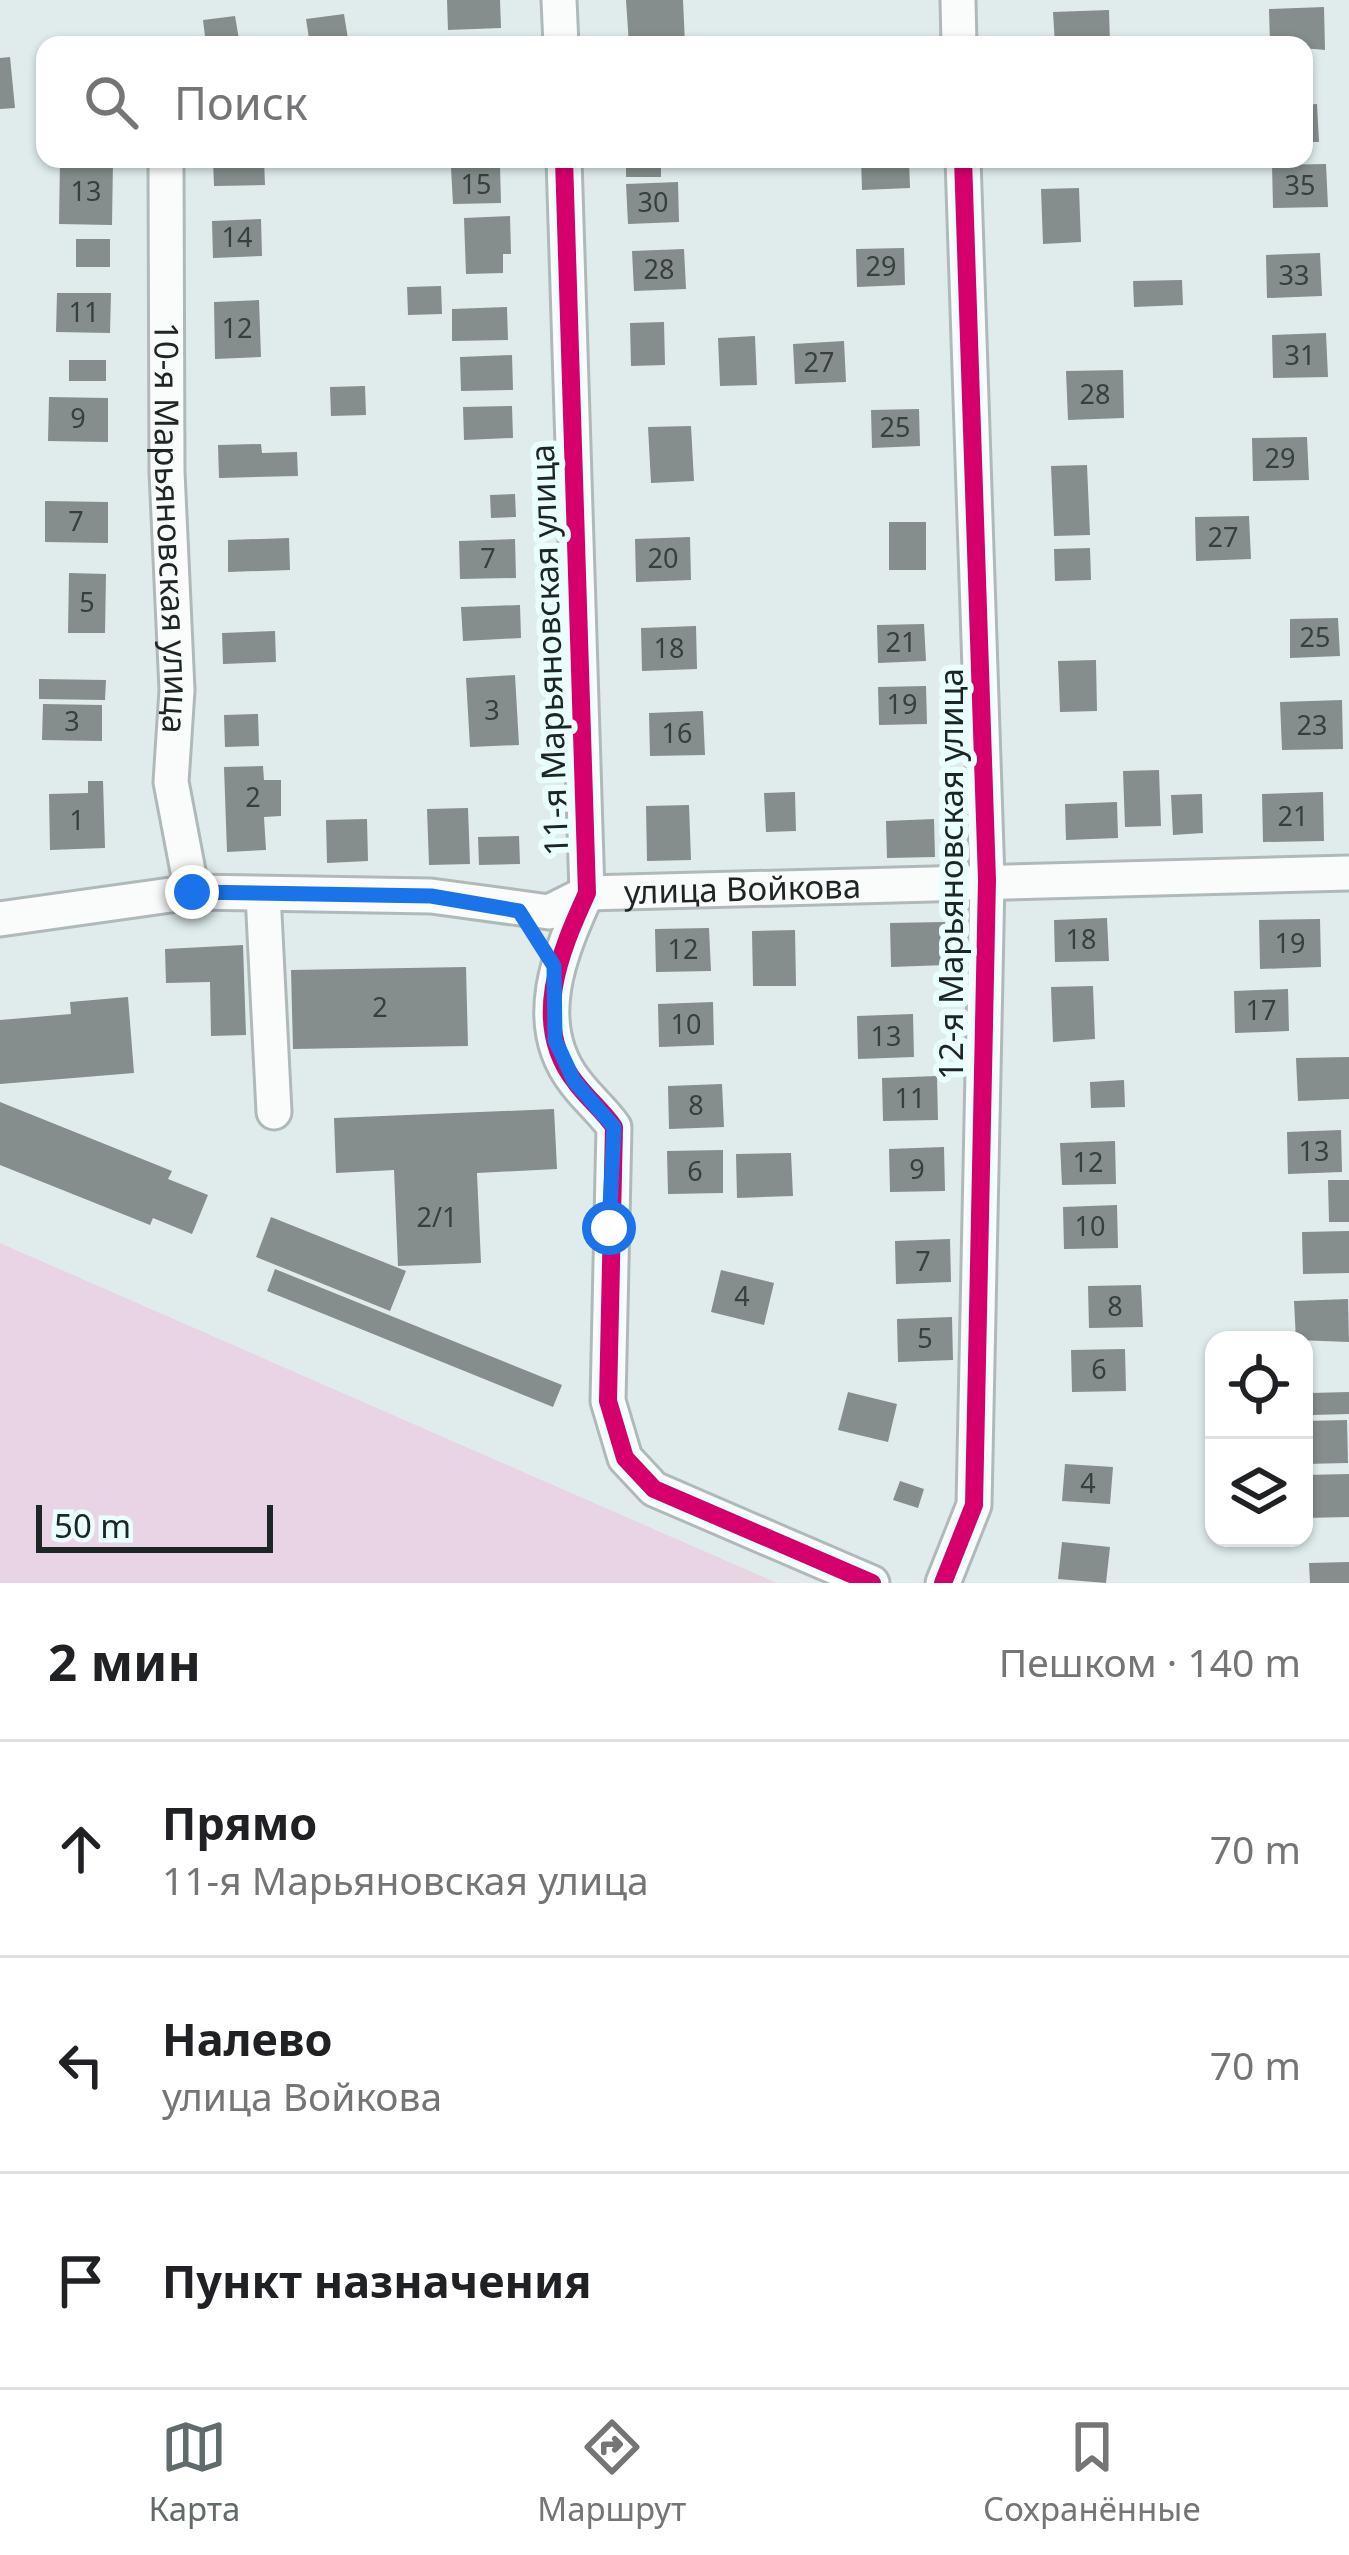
<!DOCTYPE html>
<html lang="ru">
<meta charset="utf-8">
<style>
body{margin:0;font-family:"Noto Sans",sans-serif;background:#f2f2f2;color:#202124}
.controls{position:absolute;right:36px;bottom:36px;display:grid;overflow:hidden;border-radius:24px;box-shadow:0 3px 9px #0004}
.controls button{width:108px;height:108px;display:grid;place-items:center;padding:0;border:0;border-bottom:3px solid #e0e0e0;background:#fff;color:#202124;font:60px sans-serif}
.scale{position:absolute;left:36px;bottom:30px;width:237px;box-sizing:border-box;padding-left:12px;border:6px solid #1d2525;border-top:0;font-size:33px;line-height:42px;white-space:nowrap;color:#1d2525;-webkit-text-stroke:9px #e9fefd;paint-order:stroke}
.stop{position:absolute;width:36px;height:36px;margin:-27px;border:9px solid #1a73e8;border-radius:50%;background:#fff}
.stop.end{background:#1a73e8;border-color:#fff;box-shadow:0 3px 12px #0008}
.list{margin:0;padding:0;list-style:none}
h2{display:flex;justify-content:space-between;align-items:center;height:156px;margin:0;padding:0 48px;font-size:51px}
h2 small{font-size:39px;font-weight:400;color:#757577}
.list li{display:grid;grid-template-columns:78px 1fr auto;gap:36px;align-items:center;box-sizing:border-box;height:216px;padding:0 48px;border-top:3px solid #e0e0e0}
.list b{display:block;font-size:45px;white-space:nowrap}
.list p{margin:0;font-size:39px;white-space:nowrap;color:#757577}
.list em{font-size:39px;font-style:normal;color:#757577}
.icon{flex:none;width:66px;height:66px;fill:none;stroke:currentColor;stroke-width:2;stroke-linecap:round;stroke-linejoin:round}
.map{position:relative;flex:none;width:1349px;height:1583px;overflow:hidden}
.search{position:absolute;background:#fff;box-shadow:0 3px 9px #0004;left:36px;right:36px;top:36px;height:132px;display:flex;align-items:center;gap:30px;box-sizing:border-box;padding:0 42px;border-radius:24px;color:#757577;font-size:45px}
.sheet{height:804px;background:#fff}
nav{display:flex;justify-content:space-around;align-items:center;box-sizing:border-box;height:168px;border-top:3px solid #e0e0e0;background:#fff;font-size:33px;color:#757577}
nav a{display:grid;justify-items:center;gap:6px}
nav .on{color:#616b6b}
.map>svg:first-child{display:block}
</style>
<div class="map">
<svg width="1349" height="1583" viewBox="0 0 1349 1583">
<rect width="100%" height="100%" fill="#e0ecec"/>
<path fill="#e9d4e6" d="M 0,1243 L 777,1583 L 0,1583 Z"/>
<path fill="#858d8d" d="M 447,0 L 500,0 L 501,28 L 448,30 Z
M 626,0 L 683,0 L 685,44 L 629,45 Z
M 1324,7 L 1325,50 L 1270,45 L 1269,9 Z
M 1109,10 L 1110,45 L 1055,45 L 1053,12 Z
M 344,14 L 349,45 L 310,45 L 306,19 Z
M 235,16 L 240,45 L 206,45 L 203,20 Z
M 10,57 L 15,108 L 0,109 L 0,58 Z
M 1317,104 L 1319,142 L 1304,142 L 1304,105 Z
M 60,159 L 113,159 L 112,225 L 59,224 Z
M 213,159 L 264,159 L 265,185 L 214,186 Z
M 626,159 L 661,159 L 661,177 L 626,177 Z
M 861,159 L 909,159 L 910,188 L 862,190 Z
M 1326,164 L 1328,207 L 1273,208 L 1272,165 Z
M 500,166 L 501,203 L 453,204 L 451,168 Z
M 678,182 L 679,222 L 628,224 L 626,184 Z
M 1079,188 L 1081,242 L 1043,244 L 1041,189 Z
M 510,216 L 511,254 L 503,254 L 503,273 L 466,274 L 464,218 Z
M 261,219 L 262,256 L 213,258 L 212,221 Z
M 76,239 L 110,239 L 110,267 L 76,267 Z
M 904,248 L 905,285 L 857,287 L 856,249 Z
M 684,249 L 686,289 L 634,291 L 632,251 Z
M 1320,253 L 1322,296 L 1267,298 L 1266,255 Z
M 1182,280 L 1183,305 L 1134,307 L 1133,281 Z
M 441,286 L 442,314 L 408,315 L 407,287 Z
M 57,293 L 111,293 L 110,333 L 56,332 Z
M 259,300 L 261,357 L 215,359 L 214,302 Z
M 507,307 L 508,340 L 452,341 L 452,309 Z
M 664,322 L 665,365 L 631,366 L 630,323 Z
M 1326,333 L 1328,377 L 1273,378 L 1272,335 Z
M 755,336 L 757,385 L 720,386 L 718,338 Z
M 844,341 L 846,382 L 795,384 L 793,344 Z
M 512,355 L 513,390 L 461,391 L 460,357 Z
M 69,360 L 106,360 L 106,381 L 69,381 Z
M 1123,370 L 1124,418 L 1068,420 L 1066,371 Z
M 365,386 L 366,415 L 331,416 L 330,387 Z
M 49,397 L 108,398 L 108,442 L 48,441 Z
M 512,406 L 513,438 L 464,440 L 463,407 Z
M 919,409 L 920,446 L 872,448 L 871,410 Z
M 691,426 L 694,481 L 651,483 L 648,427 Z
M 1307,437 L 1309,480 L 1253,481 L 1252,438 Z
M 261,444 L 262,453 L 297,452 L 298,476 L 219,478 L 218,445 Z
M 1087,465 L 1090,535 L 1054,536 L 1051,466 Z
M 515,494 L 516,517 L 491,518 L 490,495 Z
M 45,501 L 108,502 L 108,543 L 45,542 Z
M 1249,516 L 1251,559 L 1196,561 L 1195,517 Z
M 889,522 L 926,522 L 926,570 L 889,570 Z
M 690,537 L 691,580 L 636,582 L 635,539 Z
M 289,538 L 290,570 L 228,572 L 228,540 Z
M 515,539 L 516,578 L 460,579 L 459,541 Z
M 1090,548 L 1091,580 L 1055,581 L 1054,549 Z
M 69,573 L 106,574 L 105,633 L 68,633 Z
M 520,605 L 521,638 L 463,641 L 461,607 Z
M 1338,618 L 1340,656 L 1290,658 L 1290,619 Z
M 924,624 L 926,661 L 878,663 L 877,625 Z
M 696,626 L 697,669 L 642,671 L 641,628 Z
M 275,631 L 276,662 L 223,664 L 222,633 Z
M 1096,660 L 1097,711 L 1060,712 L 1058,661 Z
M 515,675 L 519,745 L 470,747 L 466,678 Z
M 39,679 L 106,680 L 105,700 L 39,699 Z
M 926,686 L 927,724 L 879,725 L 878,687 Z
M 1342,700 L 1343,749 L 1282,750 L 1280,702 Z
M 43,704 L 102,705 L 102,741 L 42,740 Z
M 703,711 L 705,755 L 650,756 L 649,713 Z
M 258,714 L 259,746 L 225,747 L 224,715 Z
M 263,766 L 264,780 L 281,780 L 281,816 L 264,817 L 266,850 L 227,852 L 224,767 Z
M 1159,770 L 1161,826 L 1125,827 L 1123,771 Z
M 88,781 L 103,781 L 105,848 L 50,850 L 49,794 L 88,793 Z
M 795,792 L 796,831 L 766,832 L 764,793 Z
M 1323,792 L 1324,841 L 1263,842 L 1262,794 Z
M 1202,794 L 1203,833 L 1173,835 L 1171,795 Z
M 1117,802 L 1118,838 L 1066,840 L 1065,804 Z
M 689,805 L 691,860 L 647,861 L 646,806 Z
M 468,808 L 470,864 L 429,865 L 427,809 Z
M 367,819 L 368,861 L 327,863 L 326,820 Z
M 934,819 L 935,857 L 887,858 L 886,821 Z
M 519,836 L 520,864 L 479,865 L 478,837 Z
M 1107,918 L 1109,961 L 1055,962 L 1054,920 Z
M 1320,919 L 1321,967 L 1260,969 L 1259,920 Z
M 945,922 L 946,965 L 891,967 L 890,923 Z
M 709,928 L 711,971 L 656,972 L 655,929 Z
M 795,930 L 796,986 L 753,986 L 752,931 Z
M 243,945 L 246,1035 L 211,1036 L 210,982 L 166,983 L 165,949 Z
M 466,967 L 468,1046 L 293,1049 L 291,970 Z
M 1093,986 L 1095,1039 L 1053,1042 L 1051,987 Z
M 1288,989 L 1289,1031 L 1235,1033 L 1234,991 Z
M 128,997 L 134,1073 L 0,1084 L 0,1020 L 71,1014 L 70,1002 Z
M 713,1002 L 714,1045 L 659,1047 L 658,1004 Z
M 913,1014 L 914,1057 L 858,1059 L 857,1016 Z
M 1349,1057 L 1349,1099 L 1298,1101 L 1296,1058 Z
M 937,1076 L 938,1120 L 883,1121 L 882,1078 Z
M 1124,1080 L 1125,1107 L 1091,1108 L 1090,1082 Z
M 722,1084 L 724,1127 L 669,1129 L 668,1086 Z
M 0,1102 L 172,1171 L 168,1179 L 208,1195 L 192,1234 L 153,1218 L 150,1225 L 0,1165 Z
M 554,1109 L 557,1169 L 477,1173 L 481,1263 L 398,1266 L 394,1170 L 336,1173 L 334,1118 Z
M 1341,1130 L 1342,1172 L 1288,1174 L 1287,1132 Z
M 1115,1141 L 1116,1184 L 1062,1185 L 1060,1143 Z
M 944,1147 L 945,1191 L 890,1192 L 889,1149 Z
M 723,1150 L 723,1193 L 668,1194 L 667,1151 Z
M 791,1153 L 793,1196 L 737,1198 L 736,1154 Z
M 1328,1180 L 1349,1180 L 1349,1222 L 1329,1222 Z
M 1117,1205 L 1118,1248 L 1064,1249 L 1063,1207 Z
M 271,1217 L 406,1271 L 390,1311 L 256,1257 Z
M 1349,1231 L 1349,1273 L 1303,1274 L 1302,1232 Z
M 950,1239 L 951,1282 L 896,1284 L 895,1241 Z
M 275,1269 L 562,1385 L 553,1407 L 267,1291 Z
M 721,1270 L 774,1283 L 764,1325 L 711,1312 Z
M 1141,1285 L 1143,1327 L 1089,1328 L 1088,1286 Z
M 1348,1299 L 1349,1342 L 1296,1340 L 1294,1301 Z
M 952,1317 L 953,1360 L 898,1362 L 897,1319 Z
M 1125,1349 L 1126,1391 L 1072,1392 L 1071,1350 Z
M 848,1392 L 897,1404 L 888,1442 L 838,1430 Z
M 1349,1392 L 1349,1414 L 1312,1415 L 1311,1393 Z
M 1347,1420 L 1348,1463 L 1304,1464 L 1304,1421 Z
M 1065,1464 L 1113,1467 L 1110,1504 L 1062,1501 Z
M 1349,1474 L 1349,1517 L 1304,1518 L 1304,1475 Z
M 900,1481 L 924,1489 L 918,1508 L 893,1500 Z
M 1062,1542 L 1110,1547 L 1106,1583 L 1058,1579 Z
M 1349,1562 L 1349,1583 L 1310,1583 L 1309,1563 Z"/>
<g fill="none" stroke-linecap="round" stroke-linejoin="round">
<defs>
<g id="minor">
<path d="M 559,0 L 561,45"/>
<path d="M 958,0 L 959,45"/>
<path id="s1" d="M 166,159 L 167,472 L 177,690 L 171,782 L 192,892"/>
<path d="M 564,159 L 587,893 C 560,952 529,1024 576,1083 C 588,1099 603,1111 614,1127 L 608,1401 L 625,1458 L 654,1489 L 872,1583"/>
<path d="M 263,894 L 274,1112"/>
<path id="s2" d="M 0,919 L 192,892 L 431,896 L 549,912 L 587,893 L 1349,873"/>
<path d="M 943,1583 L 974,1505 L 987,880 L 963,159"/>
</g>
</defs>
<use href="#minor" stroke="#b0b9b9" stroke-width="39"/>
<use href="#minor" stroke="#fafcfc" stroke-width="33"/>
<defs>
<path id="cycleway" d="M 564,159 L 587,893 C 560,952 529,1024 576,1083 C 588,1099 603,1111 614,1127 L 608,1401 L 625,1458 L 654,1489 L 872,1583
M 943,1583 L 974,1505 L 987,880 L 963,159"/>
</defs>
<use href="#cycleway" stroke="#e9fefd" stroke-width="26"/>
<use href="#cycleway" stroke="#d6006c" stroke-width="18"/>
</g>
<g fill="none" stroke-linecap="round" stroke-linejoin="round">
<path stroke="#1a73e8" stroke-width="15" d="M 192,892 L 431,896 L 519,911 L 554,966 L 555,1040 L 574,1081 L 614,1127 L 609,1228"/>
</g>
<g text-anchor="middle" stroke-width="12" stroke-linejoin="round" paint-order="stroke">
<g font-size="27" fill="#373f3f">
<text x="476" y="194">15</text>
<text x="1300" y="195">35</text>
<text x="86" y="201">13</text>
<text x="653" y="212">30</text>
<text x="237" y="247">14</text>
<text x="881" y="276">29</text>
<text x="659" y="279">28</text>
<text x="1294" y="285">33</text>
<text x="84" y="322">11</text>
<text x="237" y="338">12</text>
<text x="1300" y="365">31</text>
<text x="819" y="372">27</text>
<text x="1095" y="404">28</text>
<text x="78" y="428">9</text>
<text x="895" y="437">25</text>
<text x="1280" y="468">29</text>
<text x="76" y="531">7</text>
<text x="1223" y="547">27</text>
<text x="488" y="568">7</text>
<text x="663" y="568">20</text>
<text x="87" y="612">5</text>
<text x="1315" y="647">25</text>
<text x="901" y="652">21</text>
<text x="669" y="658">18</text>
<text x="902" y="714">19</text>
<text x="492" y="720">3</text>
<text x="72" y="731">3</text>
<text x="1312" y="735">23</text>
<text x="677" y="743">16</text>
<text x="253" y="807">2</text>
<text x="1293" y="826">21</text>
<text x="77" y="830">1</text>
<text x="1081" y="949">18</text>
<text x="1290" y="953">19</text>
<text x="683" y="959">12</text>
<text x="380" y="1017">2</text>
<text x="1261" y="1020">17</text>
<text x="686" y="1034">10</text>
<text x="886" y="1046">13</text>
<text x="910" y="1108">11</text>
<text x="696" y="1115">8</text>
<text x="1314" y="1161">13</text>
<text x="1088" y="1172">12</text>
<text x="917" y="1179">9</text>
<text x="695" y="1181">6</text>
<text x="437" y="1227">2/1</text>
<text x="1090" y="1236">10</text>
<text x="923" y="1271">7</text>
<text x="742" y="1306">4</text>
<text x="1115" y="1316">8</text>
<text x="925" y="1348">5</text>
<text x="1099" y="1379">6</text>
<text x="1088" y="1493">4</text>
</g>
<g font-size="33" fill="#1d2525" stroke="#e9fefd">
<text dy="12" stroke="none"><textPath href="#s1" startOffset="369">10-я Марьяновская улица</textPath></text>
<text transform="translate(549 650) rotate(-92)" y="12">11-я Марьяновская улица</text>
<text transform="translate(951 874) rotate(-90)" y="12">12-я Марьяновская улица</text>
<text dy="12" stroke="none"><textPath href="#s2" startOffset="750">улица Войкова</textPath></text>
</g>
</g>
</svg>
<div class="controls">
<button><svg class="icon" aria-label="locate" viewBox="0 0 24 24"><circle cx="12" cy="12" r="6"/><path d="M12 2v4M12 18v4M2 12h4M18 12h4"/></svg></button>
<button><svg class="icon" aria-label="layers" viewBox="0 0 24 24"><path d="M12 4l9 5-9 5-9-5zM3 14l9 5 9-5"/></svg></button>
</div>
<div class="scale">50 m</div>
<div class="stop" style="left:609px;top:1228px"></div>
<div class="stop end" style="left:192px;top:892px"></div>
<div class="search"><svg class="icon" aria-label="search" viewBox="0 0 24 24"><circle cx="10" cy="10" r="6"/><path d="M15 15l6 6"/></svg>Поиск</div>
</div>
<section class="sheet">
<h2>2 мин<small>Пешком · 140 m</small></h2>
<ul class="list">
<li><svg class="icon" aria-label="ahead" viewBox="0 0 24 24"><path d="M12 20V5M6 11l6-6 6 6"/></svg><div><b>Прямо</b><p>11-я Марьяновская улица</p></div><em>70 m</em></li>
<li><svg class="icon" aria-label="left" viewBox="0 0 24 24"><path d="M17 20v-9H6M10 6l-5 5 5 5"/></svg><div><b>Налево</b><p>улица Войкова</p></div><em>70 m</em></li>
<li><svg class="icon" aria-label="arrive" viewBox="0 0 24 24"><path d="M6 21V4h12l-3 4 3 4H6"/></svg><div><b>Пункт назначения</b></div></li>
</ul>
</section>
<nav>
<a class="on"><svg class="icon" aria-label="map" viewBox="0 0 24 24"><path d="M3 6l6-2 6 2 6-2v14l-6 2-6-2-6 2zM9 4v14M15 6v14"/></svg>Карта</a>
<a><svg class="icon" aria-label="directions" viewBox="0 0 24 24"><path d="M12 3l9 9-9 9-9-9zM9 14v-3h6M13 9l2 2-2 2"/></svg>Маршрут</a>
<a><svg class="icon" aria-label="saved" viewBox="0 0 24 24"><path d="M7 4h10v16l-5-4-5 4z"/></svg>Сохранённые</a>
</nav>
